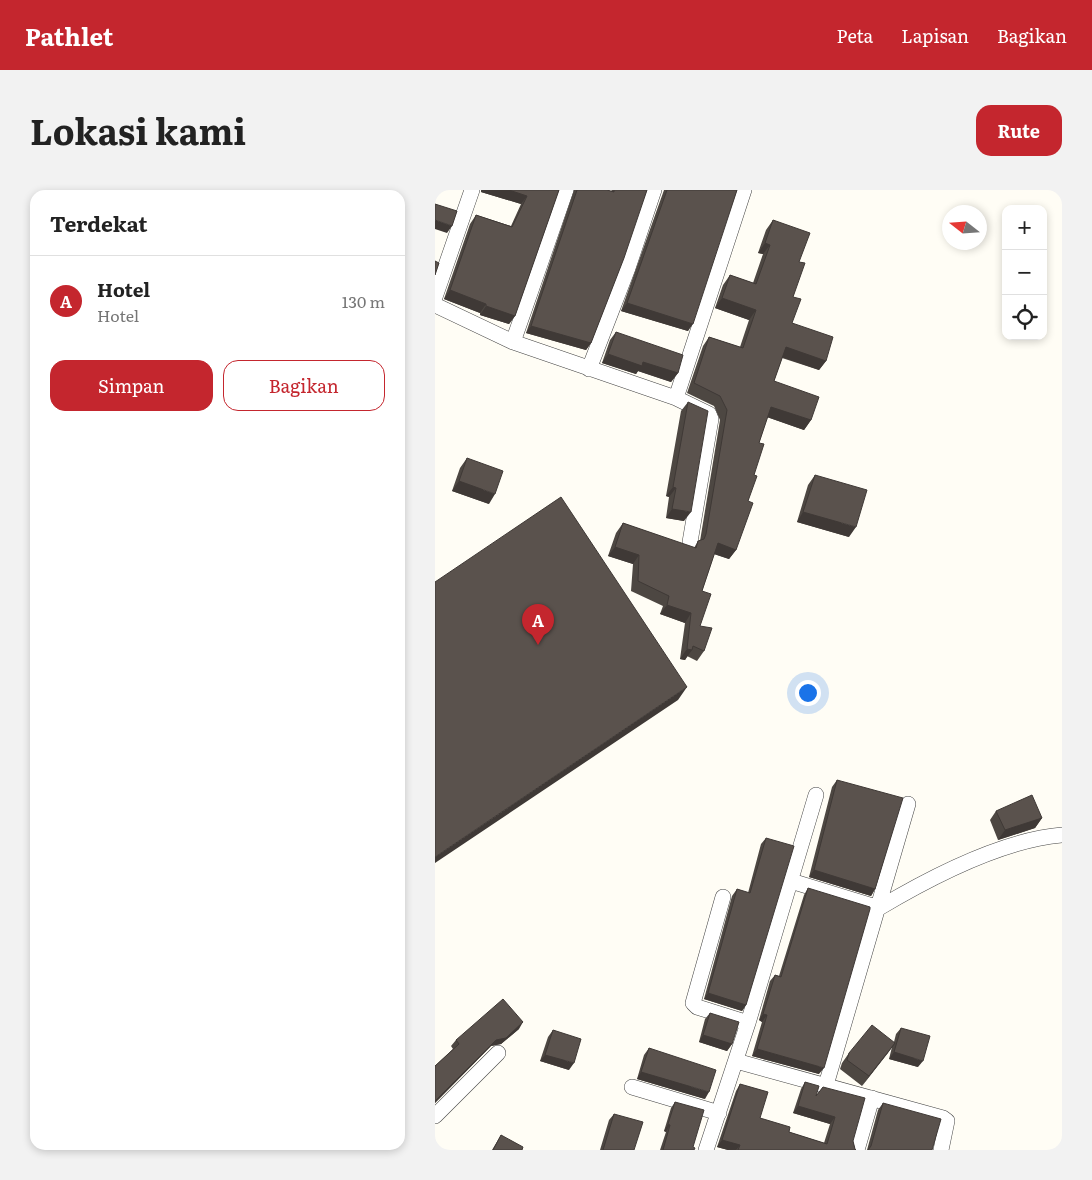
<!DOCTYPE html>
<html lang="id">
<meta charset="utf-8">
<style>
body{margin:0;font-family:Literata,serif;background:#f2f2f2;color:#222}
.controls{position:absolute;right:15px;top:15px;display:grid;overflow:hidden;border-radius:10px;box-shadow:0 2px 8px #0003}
.controls button{width:45px;height:45px;display:grid;place-items:center;padding:0;border:0;border-bottom:1px solid #e0e0e0;background:#fff;color:#222;font:25px sans-serif}
.compass{position:absolute;left:507px;top:15px;width:45px;height:45px;border-radius:50%;background:#fff;box-shadow:0 2px 8px #0003;rotate:287deg}
.you{position:absolute;left:372px;top:502px;width:18px;height:18px;margin:-12px;border:4px solid #fff;border-radius:50%;background:#1a73e8;box-shadow:0 0 0 8px #1a73e833}
.badge{display:grid;place-items:center;width:32px;height:32px;border-radius:50%;background:#c4262e;color:#fff;font-size:16px;font-weight:700}
.pin{position:absolute;translate:-50% -41px;filter:drop-shadow(0 1px 2px #0008)}
.pin::after{content:'';position:absolute;top:26px;width:18px;height:15px;background:inherit;clip-path:polygon(0 0,100% 0,50% 100%)}
.list{margin:0;padding:0;list-style:none}
h2{display:flex;justify-content:space-between;align-items:center;height:65px;margin:0;padding:0 20px;font-size:21px}
h2 small{font-size:16px;font-weight:400;color:#767676}
.list li{display:grid;grid-template-columns:32px 1fr auto;gap:15px;align-items:center;box-sizing:border-box;height:90px;padding:0 20px;border-top:1px solid #e0e0e0}
.list b{display:block;font-size:19px;white-space:nowrap}
.list p{margin:0;font-size:16px;white-space:nowrap;color:#767676}
.list em{font-size:16px;font-style:normal;color:#767676}
.actions{display:flex;gap:10px;padding:15px 20px}
.actions a{flex:1;padding:11px 0;border:1px solid #c4262e;border-radius:15px;text-align:center;font-size:18px;color:#c4262e}
.actions .main{background:#c4262e;color:#fff}
.icon{flex:none;width:28px;height:28px;fill:none;stroke:currentColor;stroke-width:2;stroke-linecap:round;stroke-linejoin:round}
.map{position:relative;flex:none;width:627px;height:960px;overflow:hidden;border-radius:15px}
header{display:flex;align-items:center;gap:30px;box-sizing:border-box;height:70px;padding:0 25px;background:#c4262e;color:#fff}
header strong{font-size:24px}
nav{display:flex;gap:28px;margin-inline-start:auto;font-size:18px}
.intro{display:flex;align-items:center;justify-content:space-between;box-sizing:border-box;height:120px;padding:0 30px}
h1{margin:0;font-size:35px}
.button{padding:12px 22px;border-radius:15px;background:#c4262e;color:#fff;font-size:18px;font-weight:700}
main{display:flex;gap:30px;padding:0 30px}
aside{flex:1;background:#fff;border-radius:15px;box-shadow:0 2px 8px #0003}
.map>svg:first-child{display:block}
</style>
<header>
<strong>Pathlet</strong>
<nav><a>Peta</a><a>Lapisan</a><a>Bagikan</a></nav>
</header>
<div class="intro"><h1>Lokasi kami</h1><a class="button">Rute</a></div>
<main>
<aside>
<h2>Terdekat<small></small></h2>
<ul class="list">
<li><span class="badge">A</span><div><b>Hotel</b><p>Hotel</p></div><em>130 m</em></li>
</ul>
<div class="actions"><a class="main">Simpan</a><a>Bagikan</a></div>
</aside>
<div class="map">
<svg width="627" height="960" viewBox="0 0 627 960">
<rect width="100%" height="100%" fill="#fffdf5"/>
<g fill="none" stroke-linecap="round" stroke-linejoin="round">
<defs>
<path id="street" d="M 0,107 L 37,0
M 0,115 L 78,152 L 241,208 L 274,224 L 276,229 L 255,352
M 78,152 L 131,0
M 154,179 L 193,78 L 219,0
M 241,208 L 309,0
M 356,691 L 444,718 C 496,687 567,650 627,645
M 288,707 L 258,813 L 262,817 L 313,833
M 301,871 L 508,928 L 512,931 L 506,960
M 391,895 L 473,614
M 197,897 L 284,923
M 0,926 L 63,863
M 271,960 L 313,833 L 381,605
M 422,960 L 437,908"/>
</defs>
<use href="#street" stroke="#444" stroke-width="16"/>
<use href="#street" stroke="#fff" stroke-width="15"/>
</g>
<path fill="#4d4742" d="M 46,0 L 124,0 L 80,126 L 74,134 L 45,125 L 45,123 L 9,109 L 35,34 L 41,25 L 76,36 L 86,14 L 46,2 Z
M 139,0 L 172,0 L 176,1 L 177,0 L 212,0 L 156,153 L 151,160 L 91,143 Z
M 229,0 L 302,0 L 253,141 L 186,121 Z
M 338,30 L 364,72 L 358,107 L 357,133 L 391,171 L 384,180 L 347,168 L 339,191 L 376,230 L 369,240 L 332,227 L 324,253 L 319,285 L 313,311 L 301,360 L 294,369 L 279,364 L 267,401 L 265,436 L 269,461 L 262,471 L 252,466 L 250,470 L 245,469 L 250,433 L 225,424 L 228,416 L 196,401 L 198,374 L 173,366 L 181,343 L 188,333 L 259,358 L 263,351 L 265,351 L 285,230 L 279,216 L 252,203 L 268,156 L 274,147 L 305,157 L 314,130 L 280,118 L 288,95 L 295,85 L 318,93 L 328,64 L 323,63 L 331,40 Z
M 181,142 L 243,183 L 236,192 L 203,181 L 201,184 L 167,173 L 175,150 Z
M 253,212 L 249,331 L 231,328 L 234,307 L 231,306 L 246,221 Z
M 32,268 L 54,314 L 17,301 L 25,278 Z
M 380,285 L 414,347 L 362,332 L 373,295 Z
M 402,590 L 440,699 L 436,706 L 374,687 L 397,597 Z
M 561,621 L 607,628 L 600,638 L 563,650 L 555,630 Z
M 331,648 L 311,815 L 307,821 L 269,809 L 297,706 L 302,699 L 313,703 L 326,654 Z
M 373,698 L 384,884 L 317,866 L 327,832 L 324,830 L 335,791 L 340,785 L 344,786 L 369,705 Z
M 275,823 L 297,854 L 292,861 L 264,852 L 270,829 Z
M 466,838 L 483,877 L 454,869 L 457,857 L 427,896 L 405,879 L 407,873 L 414,863 L 459,852 L 461,844 Z
M 84,839 L 66,854 L 56,856 L 0,913 L 0,876 L 18,859 L 16,856 L 21,850 Z
M 118,840 L 134,880 L 105,871 L 113,847 Z
M 214,858 L 270,909 L 202,889 L 209,865 Z
M 370,892 L 381,906 L 388,897 L 418,951 L 420,959 L 421,960 L 293,960 L 282,957 L 301,901 L 305,894 L 325,928 L 354,942 L 389,953 L 395,934 L 358,923 L 366,899 Z
M 240,912 L 258,957 L 259,960 L 225,960 L 231,942 L 229,941 L 236,918 Z
M 448,913 L 497,960 L 432,960 L 443,920 Z
M 179,924 L 199,960 L 165,960 L 174,930 Z
M 66,945 L 87,960 L 57,960 Z"/>
<path fill="#3f3936" d="M 47,0 L 74,0 L 92,6 L 86,14 L 46,2 Z
M 0,30 L 17,36 L 12,43 L 0,39 Z
M 330,53 L 335,55 L 328,64 L 323,63 Z
M 15,100 L 51,114 L 45,123 L 9,109 Z
M 287,108 L 321,120 L 314,130 L 280,118 Z
M 192,113 L 258,134 L 253,141 L 186,121 Z
M 51,116 L 80,126 L 74,134 L 45,125 Z
M 96,136 L 156,153 L 151,160 L 91,143 Z
M 351,157 L 391,171 L 384,180 L 344,166 Z
M 173,164 L 208,172 L 243,183 L 236,192 L 203,181 L 201,184 L 167,173 Z
M 336,217 L 376,230 L 369,240 L 329,226 Z
M 24,291 L 60,304 L 54,314 L 17,301 Z
M 238,297 L 241,298 L 234,307 L 231,306 Z
M 237,319 L 256,322 L 249,331 L 231,328 Z
M 368,322 L 421,337 L 414,347 L 362,332 Z
M 283,353 L 301,360 L 294,369 L 276,363 Z
M 180,357 L 204,365 L 198,374 L 173,366 Z
M 232,415 L 256,423 L 250,433 L 225,424 Z
M 252,459 L 257,460 L 250,470 L 245,469 Z
M 252,497 L 243,510 L 0,673 L 0,667 Z
M 607,628 L 600,638 L 563,650 L 570,640 Z
M 379,680 L 440,699 L 436,706 L 374,687 Z
M 273,803 L 311,815 L 307,821 L 269,809 Z
M 328,824 L 332,825 L 327,832 L 324,830 Z
M 88,832 L 84,839 L 66,854 L 56,856 L 0,913 L 0,911 L 61,850 Z
M 268,845 L 297,854 L 292,861 L 264,852 Z
M 460,853 L 453,863 L 427,896 L 434,886 Z
M 322,859 L 389,878 L 384,884 L 317,866 Z
M 459,862 L 488,871 L 483,877 L 454,869 Z
M 110,865 L 139,873 L 134,880 L 105,871 Z
M 206,882 L 274,902 L 270,909 L 202,889 Z
M 363,916 L 400,927 L 395,934 L 358,923 Z
M 233,934 L 235,935 L 231,942 L 229,941 Z
M 287,950 L 305,955 L 301,960 L 293,960 L 282,957 Z"/>
<path fill="#5a524d" stroke="#3f3936" d="M 74,0 L 124,0 L 80,126 L 51,116 L 51,114 L 15,100 L 41,25 L 77,37 L 92,6 Z
M 142,0 L 172,0 L 179,2 L 179,0 L 212,0 L 189,68 L 156,153 L 96,136 Z
M 232,0 L 302,0 L 258,134 L 192,113 Z
M 0,14 L 22,21 L 17,36 L 0,30 Z
M 338,30 L 375,43 L 364,72 L 370,73 L 358,107 L 366,109 L 357,133 L 398,147 L 391,171 L 351,157 L 339,191 L 384,207 L 376,230 L 336,217 L 324,253 L 329,254 L 319,285 L 322,286 L 313,311 L 318,313 L 301,360 L 283,353 L 267,401 L 276,404 L 265,436 L 277,438 L 269,461 L 258,456 L 257,460 L 252,459 L 256,423 L 232,415 L 234,406 L 203,391 L 204,365 L 180,357 L 188,333 L 261,358 L 263,351 L 269,349 L 271,344 L 292,220 L 285,206 L 259,193 L 274,147 L 308,158 L 321,120 L 287,108 L 295,85 L 321,94 L 335,55 L 330,53 Z
M 0,71 L 4,73 L 0,85 Z
M 181,142 L 248,165 L 243,183 L 208,172 L 207,176 L 173,164 Z
M 253,212 L 273,221 L 256,322 L 237,319 L 241,298 L 238,297 Z
M 32,268 L 68,281 L 60,304 L 24,291 Z
M 380,285 L 432,300 L 421,337 L 368,322 Z
M 126,307 L 252,497 L 0,667 L 0,392 Z
M 402,590 L 468,608 L 440,699 L 379,680 Z
M 597,605 L 607,628 L 570,640 L 561,621 Z
M 331,648 L 359,656 L 311,815 L 273,803 L 302,699 L 315,703 Z
M 373,698 L 435,717 L 435,719 L 389,878 L 322,859 L 332,825 L 328,824 L 340,785 L 346,787 Z
M 68,809 L 88,832 L 71,848 L 61,850 L 0,911 L 0,876 L 24,854 L 21,850 Z
M 275,823 L 304,832 L 297,854 L 268,845 Z
M 437,835 L 460,853 L 434,886 L 412,870 L 414,863 Z
M 466,838 L 495,846 L 488,871 L 459,862 Z
M 118,840 L 146,849 L 139,873 L 110,865 Z
M 214,858 L 281,880 L 274,902 L 206,882 Z
M 370,892 L 384,896 L 381,906 L 388,897 L 430,908 L 418,951 L 420,959 L 421,960 L 303,960 L 305,955 L 287,950 L 305,894 L 333,902 L 325,928 L 355,937 L 354,942 L 392,954 L 400,927 L 363,916 Z
M 240,912 L 269,920 L 258,957 L 260,958 L 259,960 L 228,960 L 235,935 L 233,934 Z
M 448,913 L 506,929 L 497,960 L 433,960 L 436,956 Z
M 179,924 L 208,932 L 199,960 L 168,960 Z
M 66,945 L 88,957 L 87,960 L 58,960 Z"/>
</svg>
<div class="controls">
<button>+</button>
<button>−</button>
<button><svg class="icon" aria-label="locate" viewBox="0 0 24 24"><circle cx="12" cy="12" r="6"/><path d="M12 2v4M12 18v4M2 12h4M18 12h4"/></svg></button>
</div>
<svg class="compass" viewBox="-18 -18 36 36"><path d="M0-13l5 13h-10z" fill="#e53935"/><path d="M0 13l5-13h-10z" fill="#767676"/></svg>
<div class="you"></div>
<div class="pin badge" style="left:103px;top:455px">A</div>
</div>
</main>
